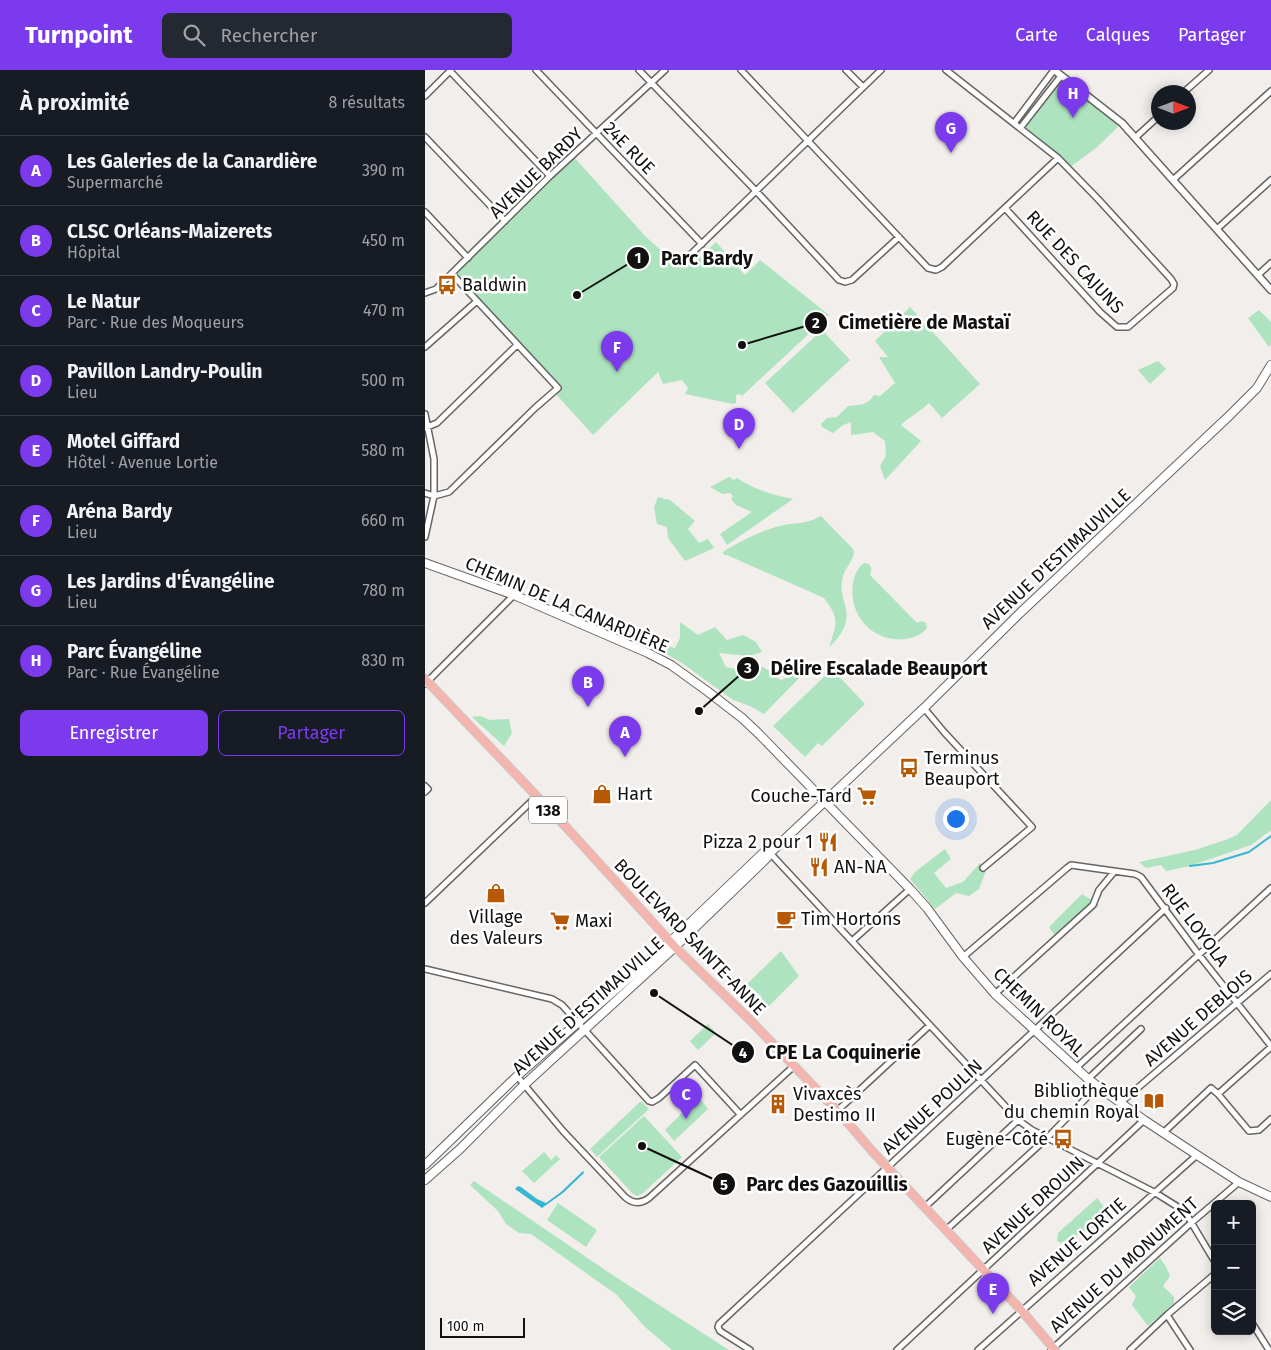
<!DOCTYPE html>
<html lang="fr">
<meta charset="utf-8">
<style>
body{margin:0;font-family:"Fira Sans",sans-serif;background:#242831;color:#f1f3f6}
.controls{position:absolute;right:15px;bottom:15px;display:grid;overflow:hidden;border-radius:8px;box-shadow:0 2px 12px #0003}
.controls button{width:45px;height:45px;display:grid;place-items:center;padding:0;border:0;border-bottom:1px solid #363941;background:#171b24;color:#f1f3f6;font:25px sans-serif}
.compass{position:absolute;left:726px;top:15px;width:45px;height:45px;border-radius:50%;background:#171b24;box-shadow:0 2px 12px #0003;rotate:90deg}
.scale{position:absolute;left:15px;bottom:12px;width:85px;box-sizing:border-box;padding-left:5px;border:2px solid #121110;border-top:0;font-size:14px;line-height:18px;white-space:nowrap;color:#121110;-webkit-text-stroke:4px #fff;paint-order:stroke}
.you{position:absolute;left:530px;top:748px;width:18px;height:18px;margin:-12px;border:4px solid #fff;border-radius:50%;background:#1a73e8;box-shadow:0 0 0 8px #1a73e833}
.badge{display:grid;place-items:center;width:32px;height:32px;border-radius:50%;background:#7c3aed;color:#fff;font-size:16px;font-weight:700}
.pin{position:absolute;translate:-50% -41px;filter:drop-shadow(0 1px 2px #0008)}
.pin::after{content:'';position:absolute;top:26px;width:18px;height:15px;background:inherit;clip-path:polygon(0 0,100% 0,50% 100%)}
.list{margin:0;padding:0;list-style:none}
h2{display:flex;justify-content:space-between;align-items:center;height:65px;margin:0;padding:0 20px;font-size:21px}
h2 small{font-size:16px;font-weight:400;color:#9ea1a6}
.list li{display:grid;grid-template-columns:32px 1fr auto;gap:15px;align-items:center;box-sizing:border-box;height:70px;padding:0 20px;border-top:1px solid #363941}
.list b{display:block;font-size:19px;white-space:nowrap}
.list p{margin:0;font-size:16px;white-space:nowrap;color:#9ea1a6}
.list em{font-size:16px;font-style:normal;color:#9ea1a6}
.actions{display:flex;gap:10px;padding:15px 20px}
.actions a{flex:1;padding:11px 0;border:1px solid #7c3aed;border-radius:8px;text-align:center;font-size:18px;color:#7c3aed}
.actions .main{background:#7c3aed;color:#fff}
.icon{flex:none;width:28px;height:28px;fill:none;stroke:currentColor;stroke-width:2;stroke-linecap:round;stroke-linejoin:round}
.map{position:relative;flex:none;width:846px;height:1280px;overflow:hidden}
header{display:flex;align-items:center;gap:30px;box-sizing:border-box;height:70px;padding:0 25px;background:#7c3aed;color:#fff}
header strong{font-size:24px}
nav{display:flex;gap:28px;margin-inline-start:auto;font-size:18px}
.search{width:350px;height:45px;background:#242831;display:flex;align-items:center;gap:12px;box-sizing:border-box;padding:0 18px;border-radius:8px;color:#9ea1a6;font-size:19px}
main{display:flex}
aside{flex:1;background:#171b24}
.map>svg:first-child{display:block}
</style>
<header>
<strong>Turnpoint</strong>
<div class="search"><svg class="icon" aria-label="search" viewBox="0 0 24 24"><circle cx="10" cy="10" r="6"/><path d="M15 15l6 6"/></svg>Rechercher</div>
<nav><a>Carte</a><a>Calques</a><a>Partager</a></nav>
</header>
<main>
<aside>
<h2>À proximité<small>8 résultats</small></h2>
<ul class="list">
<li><span class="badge">A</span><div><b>Les Galeries de la Canardière</b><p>Supermarché</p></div><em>390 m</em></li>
<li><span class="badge">B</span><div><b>CLSC Orléans-Maizerets</b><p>Hôpital</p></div><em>450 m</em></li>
<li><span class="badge">C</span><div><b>Le Natur</b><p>Parc · Rue des Moqueurs</p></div><em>470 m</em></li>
<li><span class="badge">D</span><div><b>Pavillon Landry-Poulin</b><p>Lieu</p></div><em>500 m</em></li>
<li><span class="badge">E</span><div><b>Motel Giffard</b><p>Hôtel · Avenue Lortie</p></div><em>580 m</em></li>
<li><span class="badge">F</span><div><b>Aréna Bardy</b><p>Lieu</p></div><em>660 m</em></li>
<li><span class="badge">G</span><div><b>Les Jardins d'Évangéline</b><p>Lieu</p></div><em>780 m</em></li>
<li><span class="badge">H</span><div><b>Parc Évangéline</b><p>Parc · Rue Évangéline</p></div><em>830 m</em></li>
</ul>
<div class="actions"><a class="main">Enregistrer</a><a>Partager</a></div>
</aside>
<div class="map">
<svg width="846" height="1280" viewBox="0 0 846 1280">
<rect width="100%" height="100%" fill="#f2eeeb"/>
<path fill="#ade3bf" d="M 636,6 L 697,53 L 671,78 L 644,98 L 596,57 Z
M 148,86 L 221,167 L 254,196 L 262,188 L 268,194 L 291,172 L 320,205 L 335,190 L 404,245 L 317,326 L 315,324 L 311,325 L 311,333 L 308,334 L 260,324 L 263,318 L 257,310 L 238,314 L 233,302 L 168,365 L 129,322 L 132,319 L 27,204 Z
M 485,237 L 555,314 L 517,348 L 504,333 C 495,342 485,346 476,355 L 496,371 L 460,410 L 455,396 L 461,386 L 460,371 L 448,362 L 426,365 L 426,352 L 418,355 L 408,363 L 397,357 L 396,354 L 402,348 L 412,347 L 423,336 C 435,335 443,335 449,325 L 455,326 L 470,313 L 454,287 L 463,287 L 450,271 Z
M 834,240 L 846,252 L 846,274 L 844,277 L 823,248 Z
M 397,260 L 425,290 L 368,343 L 340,313 Z
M 733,291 L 741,299 L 725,314 L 713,300 Z
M 304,407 L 309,410 L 312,408 C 330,420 348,425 368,429 L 302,475 L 295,464 L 327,442 L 311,435 L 306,429 L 308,426 L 305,423 L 298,424 L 285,417 Z
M 233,427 L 245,430 L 270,451 L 263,459 L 274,473 L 283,469 L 289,478 L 260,491 L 243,468 L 242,457 L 232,454 L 229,437 Z
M 396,446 L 428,479 L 429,483 C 427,493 418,500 417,511 C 415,521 419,530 421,539 C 424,555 415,567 404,577 C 412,553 415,549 399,528 L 302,485 L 299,485 L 298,482 C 313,472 337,460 355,456 C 370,452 381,455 396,446 Z
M 439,493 C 446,493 448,499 445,505 L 492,553 L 497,551 L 501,553 L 502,558 C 498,564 488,568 481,569 C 448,573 423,546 428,513 C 429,506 433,497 439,493 Z
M 255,552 L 273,565 L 290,557 L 302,570 L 318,565 L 331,572 L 337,582 L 324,586 L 294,583 L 301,597 L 315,600 L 338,597 L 346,602 L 347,605 L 356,610 L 369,605 L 380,593 L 385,597 L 339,644 L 325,636 L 308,630 L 257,593 L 199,560 L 203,553 L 242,576 L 250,578 L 255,568 Z
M 407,599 L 440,634 L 397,676 L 393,673 L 380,687 L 348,656 Z
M 56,646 L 64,650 L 84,649 L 87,663 L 79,676 L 47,647 Z
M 846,730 L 846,762 L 845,761 L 826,775 L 765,796 L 741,801 L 736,795 L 721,798 L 714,792 L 770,780 L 803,769 L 812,765 Z
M 520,779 L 526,789 L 509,803 L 521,818 L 538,812 L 555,793 L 561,801 L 554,819 L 544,826 L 531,823 L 510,839 L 485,809 L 490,802 Z
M 657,824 L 674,835 L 633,870 L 624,857 Z
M 356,881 L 374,906 L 334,946 L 326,938 L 337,927 L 322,914 Z
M 283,954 L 291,963 L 273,980 L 265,971 Z
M 265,1015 L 283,1039 L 249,1071 L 240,1060 L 267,1033 L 257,1022 Z
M 216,1031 L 224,1039 L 172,1087 L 165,1079 Z
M 219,1046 L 257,1087 L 218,1123 L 212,1126 L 207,1123 L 174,1087 Z
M 119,1082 L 126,1090 L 131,1085 L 135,1089 L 109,1113 L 97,1101 Z
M 49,1111 L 189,1206 L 304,1280 L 247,1280 L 219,1256 L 192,1225 L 106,1164 L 94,1163 L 81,1154 L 73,1141 L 45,1115 Z
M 672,1128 L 685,1145 L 673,1155 L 636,1173 L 632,1171 L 633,1163 Z
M 133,1133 L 172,1160 L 161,1177 L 122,1150 Z
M 735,1188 L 741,1197 L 745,1206 L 738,1216 L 749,1227 L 749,1234 L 723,1256 L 707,1235 L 711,1226 L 704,1217 Z"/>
<path fill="#35b7d2" d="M 158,1101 L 159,1103 L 138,1123 L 117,1138 L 90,1119 L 93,1116 L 96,1117 L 112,1129 L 121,1133 L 136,1122 Z"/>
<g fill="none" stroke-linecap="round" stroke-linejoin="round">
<path stroke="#35b7d2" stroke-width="2" d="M 765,796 L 788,793 L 824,782 L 846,766"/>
<defs>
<path id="minor" d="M 111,0 L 277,174
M 214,0 L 331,121 L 414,210 L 420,212 L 427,210 L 474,167
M 316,0 L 503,198 L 511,200 L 517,197 L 633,88
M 421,0 L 438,17
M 521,0 L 633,88 L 673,129 L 746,209 L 749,214 L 748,218 L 703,257 L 692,257 L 675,242 L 580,138
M 25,1 L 125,106
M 759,22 L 784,0
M 0,26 L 26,0
M 590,52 L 629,0
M 596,57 L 636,6
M 0,67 L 80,151
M 711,67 L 734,46
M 749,109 L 846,21
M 0,142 L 43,188
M 792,159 L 846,110
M 264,186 L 456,0
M 833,205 L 846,193
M 0,223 L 11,219 L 125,106 L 240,0
M 0,277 L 52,231
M 0,344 L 9,389 L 9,426 L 0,467
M 0,358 L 12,353 L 92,275
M 0,423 L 9,426 L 24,422 L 110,338 L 133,318 L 27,204
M 0,614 L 89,525
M 499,638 L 519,662 L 607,757 L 558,798
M 0,716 L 3,719 L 0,722
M 345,783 L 593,1050 L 607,1060 L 729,1122 L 753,1137 L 763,1147 L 790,1192
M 0,833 L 111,727
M 427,871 L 485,819
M 538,887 L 642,798 L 646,795 L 710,804 L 716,807 L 774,885 L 846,976
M 0,899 L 127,929 L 137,935 L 224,1031 L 227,1032 L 234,1028 L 270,995 L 315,1044
M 570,924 L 668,835 L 674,820 L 689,802
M 651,998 L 846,818
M 92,1006 L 138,1061 L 200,1127 C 208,1134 216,1134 224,1128 L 369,996
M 663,1009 L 716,959
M 793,1024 L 824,1061 L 834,1060 L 846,1049
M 695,1033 L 846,904
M 412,1041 L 505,955
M 738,1063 L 786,1018 L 793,1024 L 846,977
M 500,1137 L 593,1050
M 521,1160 L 622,1068 L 673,1016
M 742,1245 L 765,1280
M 827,1253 L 844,1280
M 325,1280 L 295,1261 L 293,1257 L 294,1254 C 443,1116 591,976 741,838
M 472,1280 L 719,1050
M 553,1280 L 772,1085
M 626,1280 L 766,1153 L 814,1112
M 705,1280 L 742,1245 L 790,1204"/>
<path id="tertiary" d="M 629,0 L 697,53 L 846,220"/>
<path id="secondary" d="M 0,493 L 89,525 L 223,583 L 246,595 L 282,621 L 317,648 L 333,663 L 485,819 L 502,838 L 538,887 L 570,924 L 663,1009 L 719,1050 L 772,1085 L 814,1112 L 846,1127
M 0,1095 L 92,1006 L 245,872 L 338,783 L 345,783
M 0,1110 L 35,1079 L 99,1015 L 250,877 L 342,788 L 345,783 L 499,638 L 595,543 L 804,346 L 832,318 L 846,295"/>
<path id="primary" d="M 0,609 L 142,758 L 250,877 L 327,952 L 417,1046 L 447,1081 L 596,1240 L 630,1280"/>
</defs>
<use href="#minor" stroke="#676461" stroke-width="8"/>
<use href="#tertiary" stroke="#676461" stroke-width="9"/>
<use href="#secondary" stroke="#676461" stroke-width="10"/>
<use href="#primary" stroke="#cbcbca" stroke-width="10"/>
<use href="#minor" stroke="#fff" stroke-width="5"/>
<use href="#tertiary" stroke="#fff" stroke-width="6"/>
<use href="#secondary" stroke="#fff" stroke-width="8"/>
<use href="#primary" stroke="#f4b5ae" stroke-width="8"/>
</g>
<defs>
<symbol id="bus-bare" viewBox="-9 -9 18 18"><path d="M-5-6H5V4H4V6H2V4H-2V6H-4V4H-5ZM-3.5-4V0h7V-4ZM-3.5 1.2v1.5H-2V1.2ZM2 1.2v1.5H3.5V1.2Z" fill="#b65804" stroke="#fff" stroke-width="2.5" paint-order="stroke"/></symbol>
<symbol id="shop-bare" viewBox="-9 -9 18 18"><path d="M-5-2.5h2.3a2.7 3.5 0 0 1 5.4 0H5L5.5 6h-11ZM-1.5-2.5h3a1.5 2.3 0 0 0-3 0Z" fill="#b65804" stroke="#fff" stroke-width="2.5" paint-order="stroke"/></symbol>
<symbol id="supermarket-bare" viewBox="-9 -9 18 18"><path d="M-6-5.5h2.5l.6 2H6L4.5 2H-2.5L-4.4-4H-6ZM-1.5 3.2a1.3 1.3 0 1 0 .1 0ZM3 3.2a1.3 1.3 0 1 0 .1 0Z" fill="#b65804" stroke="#fff" stroke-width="2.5" paint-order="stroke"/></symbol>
<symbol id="restaurant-bare" viewBox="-9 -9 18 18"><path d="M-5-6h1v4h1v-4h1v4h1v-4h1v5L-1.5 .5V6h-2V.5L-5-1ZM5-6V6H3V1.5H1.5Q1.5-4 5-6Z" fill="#b65804" stroke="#fff" stroke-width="2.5" paint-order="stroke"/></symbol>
<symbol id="cafe-bare" viewBox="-9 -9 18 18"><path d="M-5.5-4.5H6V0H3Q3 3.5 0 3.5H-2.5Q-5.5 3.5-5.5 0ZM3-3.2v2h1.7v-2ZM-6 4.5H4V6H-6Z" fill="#b65804" stroke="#fff" stroke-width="2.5" paint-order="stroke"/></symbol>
<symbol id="library-bare" viewBox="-9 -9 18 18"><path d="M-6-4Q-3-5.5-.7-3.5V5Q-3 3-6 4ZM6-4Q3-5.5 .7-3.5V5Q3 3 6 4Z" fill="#b65804" stroke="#fff" stroke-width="2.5" paint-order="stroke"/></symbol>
<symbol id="building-bare" viewBox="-9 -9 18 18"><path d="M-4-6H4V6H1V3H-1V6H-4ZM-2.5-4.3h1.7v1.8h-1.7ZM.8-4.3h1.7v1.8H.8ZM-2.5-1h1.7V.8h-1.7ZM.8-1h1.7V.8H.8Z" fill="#b65804" stroke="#fff" stroke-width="2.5" paint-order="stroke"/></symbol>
</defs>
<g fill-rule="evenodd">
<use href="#bus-bare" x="8" y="201" width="28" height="28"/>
<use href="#bus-bare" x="470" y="684" width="28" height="28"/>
<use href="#shop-bare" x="163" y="710" width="28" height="28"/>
<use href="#supermarket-bare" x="428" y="712" width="28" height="28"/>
<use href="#restaurant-bare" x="389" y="758" width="28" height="28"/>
<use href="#restaurant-bare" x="380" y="783" width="28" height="28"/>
<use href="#shop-bare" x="57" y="809" width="28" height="28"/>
<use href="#cafe-bare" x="347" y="835" width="28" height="28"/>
<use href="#supermarket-bare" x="121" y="837" width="28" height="28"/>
<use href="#library-bare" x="715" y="1017" width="28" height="28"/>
<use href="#building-bare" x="339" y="1020" width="28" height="28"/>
<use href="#bus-bare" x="624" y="1055" width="28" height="28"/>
</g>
<g text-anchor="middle" stroke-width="5" stroke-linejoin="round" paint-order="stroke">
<rect fill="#fff" stroke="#595858" stroke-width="1" x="104" y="726.5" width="38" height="27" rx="4"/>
<g font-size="16" font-weight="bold" fill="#121110">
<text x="123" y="746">138</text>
</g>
<g font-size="18" fill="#121110" stroke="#fff">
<text transform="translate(204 78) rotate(46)" y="6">24E RUE</text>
<text transform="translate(111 103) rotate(-44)" y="6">AVENUE BARDY</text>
<text transform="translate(650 192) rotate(47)" y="6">RUE DES CAJUNS</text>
<text transform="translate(631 489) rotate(-43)" y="6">AVENUE D'ESTIMAUVILLE</text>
<text transform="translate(142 535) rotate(23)" y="6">CHEMIN DE LA CANARDIÈRE</text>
<text transform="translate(770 855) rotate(53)" y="6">RUE LOYOLA</text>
<text transform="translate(265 867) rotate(46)" y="6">BOULEVARD SAINTE-ANNE</text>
<text transform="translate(163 936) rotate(-42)" y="6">AVENUE D'ESTIMAUVILLE</text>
<text transform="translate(614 942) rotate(44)" y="6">CHEMIN ROYAL</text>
<text transform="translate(773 948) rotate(-41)" y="6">AVENUE DEBLOIS</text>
<text transform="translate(507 1037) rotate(-43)" y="6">AVENUE POULIN</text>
<text transform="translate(608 1135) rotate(-43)" y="6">AVENUE DROUIN</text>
<text transform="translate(652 1172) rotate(-41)" y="6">AVENUE LORTIE</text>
<text transform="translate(699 1195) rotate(-42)" y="6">AVENUE DU MONUMENT</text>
</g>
<g font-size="18" fill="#121110" stroke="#fff" text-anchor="start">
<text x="37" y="221">Baldwin</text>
<text x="499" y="694">Terminus<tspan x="499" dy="21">Beauport</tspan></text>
<text x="192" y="730">Hart</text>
<text x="427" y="732" text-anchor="end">Couche-Tard</text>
<text x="388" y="778" text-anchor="end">Pizza 2 pour 1</text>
<text x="409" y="803">AN-NA</text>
<text x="71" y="853" text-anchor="middle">Village<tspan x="71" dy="21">des Valeurs</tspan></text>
<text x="376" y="855">Tim Hortons</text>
<text x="150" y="857">Maxi</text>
<text x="714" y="1027" text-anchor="end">Bibliothèque<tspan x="714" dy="21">du chemin Royal</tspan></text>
<text x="368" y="1030">Vivaxcès<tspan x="368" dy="21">Destimo II</tspan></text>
<text x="623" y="1075" text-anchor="end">Eugène-Côté</text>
</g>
</g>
<path fill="none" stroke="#121110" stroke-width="2" d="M152 225L213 188M317 275L391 253M274 641L323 598M229 923L318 982M217 1076L299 1114"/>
<g fill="#121110" stroke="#fff" stroke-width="2">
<circle cx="152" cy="225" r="5"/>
<circle cx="317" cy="275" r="5"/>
<circle cx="274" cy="641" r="5"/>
<circle cx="229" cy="923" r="5"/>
<circle cx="217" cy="1076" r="5"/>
<circle cx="213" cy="188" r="12"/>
<circle cx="391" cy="253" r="12"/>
<circle cx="323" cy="598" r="12"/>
<circle cx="318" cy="982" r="12"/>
<circle cx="299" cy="1114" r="12"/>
</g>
<g font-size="15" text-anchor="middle" font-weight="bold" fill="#fff">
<text x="213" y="193">1</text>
<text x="391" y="258">2</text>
<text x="323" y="603">3</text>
<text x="318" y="988">4</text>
<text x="299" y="1120">5</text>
</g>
<g font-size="19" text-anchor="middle" font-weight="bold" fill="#121110" stroke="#fff" stroke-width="5" stroke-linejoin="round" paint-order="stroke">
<text x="282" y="195">Parc Bardy</text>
<text x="499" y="259">Cimetière de Mastaï</text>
<text x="454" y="605">Délire Escalade Beauport</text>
<text x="418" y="989">CPE La Coquinerie</text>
<text x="402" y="1121">Parc des Gazouillis</text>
</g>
</svg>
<div class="controls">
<button>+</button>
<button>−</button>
<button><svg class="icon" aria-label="layers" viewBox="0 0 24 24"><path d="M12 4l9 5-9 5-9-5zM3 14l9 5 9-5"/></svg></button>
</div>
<svg class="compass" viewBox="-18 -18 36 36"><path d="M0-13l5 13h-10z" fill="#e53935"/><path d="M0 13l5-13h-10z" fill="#9ea1a6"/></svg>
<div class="scale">100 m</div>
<div class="you"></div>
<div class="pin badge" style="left:200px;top:687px">A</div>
<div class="pin badge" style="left:163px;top:637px">B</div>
<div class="pin badge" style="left:261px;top:1049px">C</div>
<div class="pin badge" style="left:314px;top:379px">D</div>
<div class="pin badge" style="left:568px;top:1244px">E</div>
<div class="pin badge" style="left:192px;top:302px">F</div>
<div class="pin badge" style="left:526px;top:83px">G</div>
<div class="pin badge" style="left:648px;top:48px">H</div>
</div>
</main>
